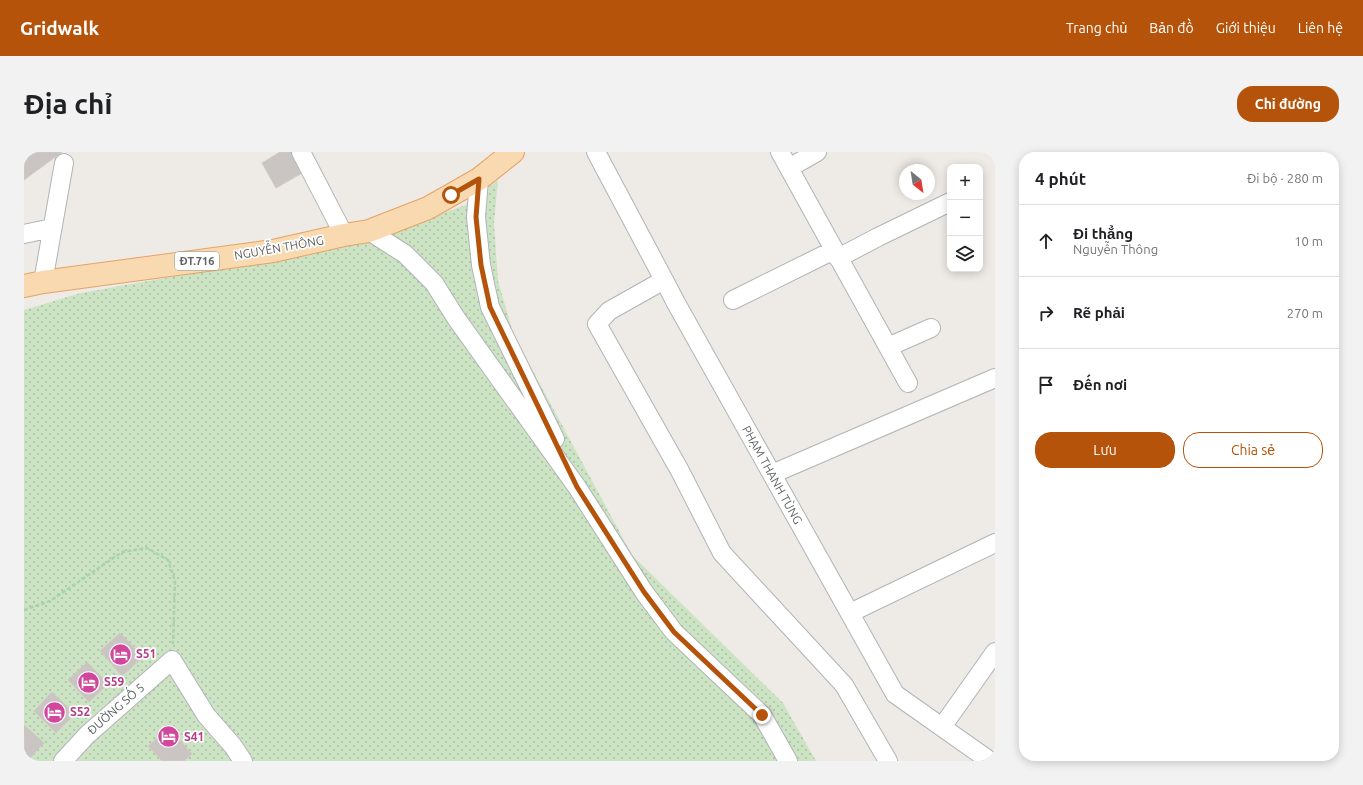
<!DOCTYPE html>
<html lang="vi">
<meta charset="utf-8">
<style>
body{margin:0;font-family:Ubuntu,sans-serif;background:#f2f2f2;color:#202124}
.controls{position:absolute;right:12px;top:12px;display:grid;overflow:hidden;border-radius:8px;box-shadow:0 2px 10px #0003}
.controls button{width:36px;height:36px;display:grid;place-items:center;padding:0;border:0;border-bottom:1px solid #e0e0e0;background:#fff;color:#202124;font:20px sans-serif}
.compass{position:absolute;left:875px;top:12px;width:36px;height:36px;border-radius:50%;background:#fff;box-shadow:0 2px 10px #0003;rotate:150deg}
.stop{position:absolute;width:12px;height:12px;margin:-9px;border:3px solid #b45309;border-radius:50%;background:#fff}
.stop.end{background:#b45309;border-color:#fff;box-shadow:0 1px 4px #0008}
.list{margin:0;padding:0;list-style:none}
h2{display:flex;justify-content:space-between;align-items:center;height:52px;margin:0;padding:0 16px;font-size:17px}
h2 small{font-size:13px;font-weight:400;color:#757577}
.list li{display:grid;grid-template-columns:26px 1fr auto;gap:12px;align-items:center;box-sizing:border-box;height:72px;padding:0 16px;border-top:1px solid #e0e0e0}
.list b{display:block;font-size:15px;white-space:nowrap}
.list p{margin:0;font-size:13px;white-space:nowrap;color:#757577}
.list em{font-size:13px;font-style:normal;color:#757577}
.actions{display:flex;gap:8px;padding:12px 16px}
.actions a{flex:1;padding:9px 0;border:1px solid #b45309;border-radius:16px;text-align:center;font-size:14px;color:#b45309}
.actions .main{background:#b45309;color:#fff}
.icon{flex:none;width:22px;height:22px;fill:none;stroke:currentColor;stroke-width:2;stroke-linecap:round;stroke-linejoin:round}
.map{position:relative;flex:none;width:971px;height:609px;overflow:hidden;border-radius:16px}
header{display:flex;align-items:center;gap:24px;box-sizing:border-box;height:56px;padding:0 20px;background:#b45309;color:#fff}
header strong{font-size:19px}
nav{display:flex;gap:22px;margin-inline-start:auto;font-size:14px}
.intro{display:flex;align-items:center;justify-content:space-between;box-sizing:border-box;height:96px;padding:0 24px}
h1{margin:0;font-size:28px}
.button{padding:10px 18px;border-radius:16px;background:#b45309;color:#fff;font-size:14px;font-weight:700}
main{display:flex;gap:24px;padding:0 24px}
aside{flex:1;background:#fff;border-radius:16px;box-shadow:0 2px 10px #0003}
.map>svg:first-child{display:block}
</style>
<header>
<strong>Gridwalk</strong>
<nav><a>Trang chủ</a><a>Bản đồ</a><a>Giới thiệu</a><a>Liên hệ</a></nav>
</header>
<div class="intro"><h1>Địa chỉ</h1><a class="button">Chỉ đường</a></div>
<main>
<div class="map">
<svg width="971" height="609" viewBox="0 0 971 609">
<defs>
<pattern id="grass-dots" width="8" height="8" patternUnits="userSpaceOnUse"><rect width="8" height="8" fill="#cce4c4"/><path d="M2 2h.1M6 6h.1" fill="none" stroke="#a9bca3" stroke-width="1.8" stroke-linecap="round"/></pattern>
</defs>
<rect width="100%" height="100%" fill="#eeeae5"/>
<path fill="url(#grass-dots)" d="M 474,28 L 470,71 L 474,129 L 490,184 L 608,403 L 759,551 L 792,609 L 0,609 L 0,158 L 57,141 L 331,92 L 442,53 Z"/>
<path fill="#cac5c2" stroke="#d2cac4" d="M 0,0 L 38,0 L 0,28 Z
M 256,0 L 270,0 L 280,20 L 252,36 L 238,11 Z
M 96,481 L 119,505 L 98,524 L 76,499 Z
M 63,510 L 84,532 L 65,550 L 44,528 Z
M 28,540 L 51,562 L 32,581 L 10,559 Z
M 0,573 L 20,591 L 3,609 L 0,609 Z
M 145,576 L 168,602 L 160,609 L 138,609 L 124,594 Z"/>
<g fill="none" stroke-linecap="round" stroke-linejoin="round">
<defs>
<path id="minor" d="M 277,0 L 320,83
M 572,0 L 640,128 L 652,151 L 871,542 L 966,609
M 756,0 L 884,231
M 765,16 L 793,0
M 455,27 L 452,65 L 457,113 L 466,155 L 531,287
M 345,79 L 381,102 L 410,131 L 432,166 L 553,335 L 620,440 L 650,480 L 738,563 L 764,609
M 0,82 L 28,76
M 814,106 L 854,85 L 926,50
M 640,128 L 585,159 L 573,172 L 656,319 L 698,401 L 820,533 L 864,609
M 19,130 L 40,11
M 709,148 L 810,98
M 864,195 L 907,176
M 748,322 L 971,226
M 826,461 L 971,391
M 918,575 L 971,500
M 39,609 L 63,583 L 148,508 L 182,563 L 209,594 L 219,609"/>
<path id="major" d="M 0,134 L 19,130 L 249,99 L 320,83 L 345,79 L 404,56 L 427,43 L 455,27 L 489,0"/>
</defs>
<use href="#minor" stroke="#b0b4b6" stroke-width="20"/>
<use href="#major" stroke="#e6a266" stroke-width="24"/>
<path stroke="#a8d4a8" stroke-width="2.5" stroke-dasharray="4 2" stroke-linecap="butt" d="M 0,458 L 26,449 L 98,400 L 123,396 L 144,408 L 151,429 L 149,492"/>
<use href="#minor" stroke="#fff" stroke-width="18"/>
<use href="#major" stroke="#f9dab0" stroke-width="22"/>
</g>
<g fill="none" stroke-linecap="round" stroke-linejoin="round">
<path stroke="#b45309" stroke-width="5" d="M 427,43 L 455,27 L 452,65 L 457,113 L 466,155 L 553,335 L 620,440 L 650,480 L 738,563"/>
</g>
<defs>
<symbol id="hotel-disc" viewBox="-11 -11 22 22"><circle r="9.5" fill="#d1479c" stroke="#fff"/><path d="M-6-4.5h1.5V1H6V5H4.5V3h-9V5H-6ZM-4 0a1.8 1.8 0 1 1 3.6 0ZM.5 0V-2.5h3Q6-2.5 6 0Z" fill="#fff"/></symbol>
</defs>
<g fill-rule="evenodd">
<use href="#hotel-disc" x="84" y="490" width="25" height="25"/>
<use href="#hotel-disc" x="52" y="518" width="25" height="25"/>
<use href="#hotel-disc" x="18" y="548" width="25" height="25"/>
<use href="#hotel-disc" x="132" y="572" width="25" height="25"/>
</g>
<g text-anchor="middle" stroke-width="3.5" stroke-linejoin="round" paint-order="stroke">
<rect fill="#fff" stroke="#8e9192" stroke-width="1" x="151" y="100" width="44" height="18" rx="3"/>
<g font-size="11" font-weight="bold" fill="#5d6264">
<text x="173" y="113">ĐT.716</text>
</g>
<g font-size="12" fill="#5d6264" stroke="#fff">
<text transform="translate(255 96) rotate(-10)" y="4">NGUYỄN THÔNG</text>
<text transform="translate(748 323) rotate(61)" y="4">PHẠM THANH TÙNG</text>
<text transform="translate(92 557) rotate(-41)" y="4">ĐƯỜNG SỐ 5</text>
</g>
<g font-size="12" font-weight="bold" fill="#b23c85" stroke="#fff" text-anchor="start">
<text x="112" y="506">S51</text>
<text x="80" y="534">S59</text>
<text x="46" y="564">S52</text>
<text x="160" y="589">S41</text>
</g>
</g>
</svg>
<div class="controls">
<button>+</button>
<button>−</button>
<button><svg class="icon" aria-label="layers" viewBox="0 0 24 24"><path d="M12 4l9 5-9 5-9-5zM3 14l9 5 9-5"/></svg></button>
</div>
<svg class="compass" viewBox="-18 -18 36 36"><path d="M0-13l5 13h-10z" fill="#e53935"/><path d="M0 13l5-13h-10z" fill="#757577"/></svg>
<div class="stop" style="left:427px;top:43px"></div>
<div class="stop end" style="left:738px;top:563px"></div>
</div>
<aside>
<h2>4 phút<small>Đi bộ · 280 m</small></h2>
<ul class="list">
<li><svg class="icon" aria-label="ahead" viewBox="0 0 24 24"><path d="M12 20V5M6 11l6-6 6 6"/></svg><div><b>Đi thẳng</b><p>Nguyễn Thông</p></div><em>10 m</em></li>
<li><svg class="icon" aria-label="right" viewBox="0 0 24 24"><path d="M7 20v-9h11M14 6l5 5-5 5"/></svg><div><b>Rẽ phải</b></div><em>270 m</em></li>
<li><svg class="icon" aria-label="arrive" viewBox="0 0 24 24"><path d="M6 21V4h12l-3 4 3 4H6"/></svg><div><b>Đến nơi</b></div></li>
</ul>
<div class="actions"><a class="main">Lưu</a><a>Chia sẻ</a></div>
</aside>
</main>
